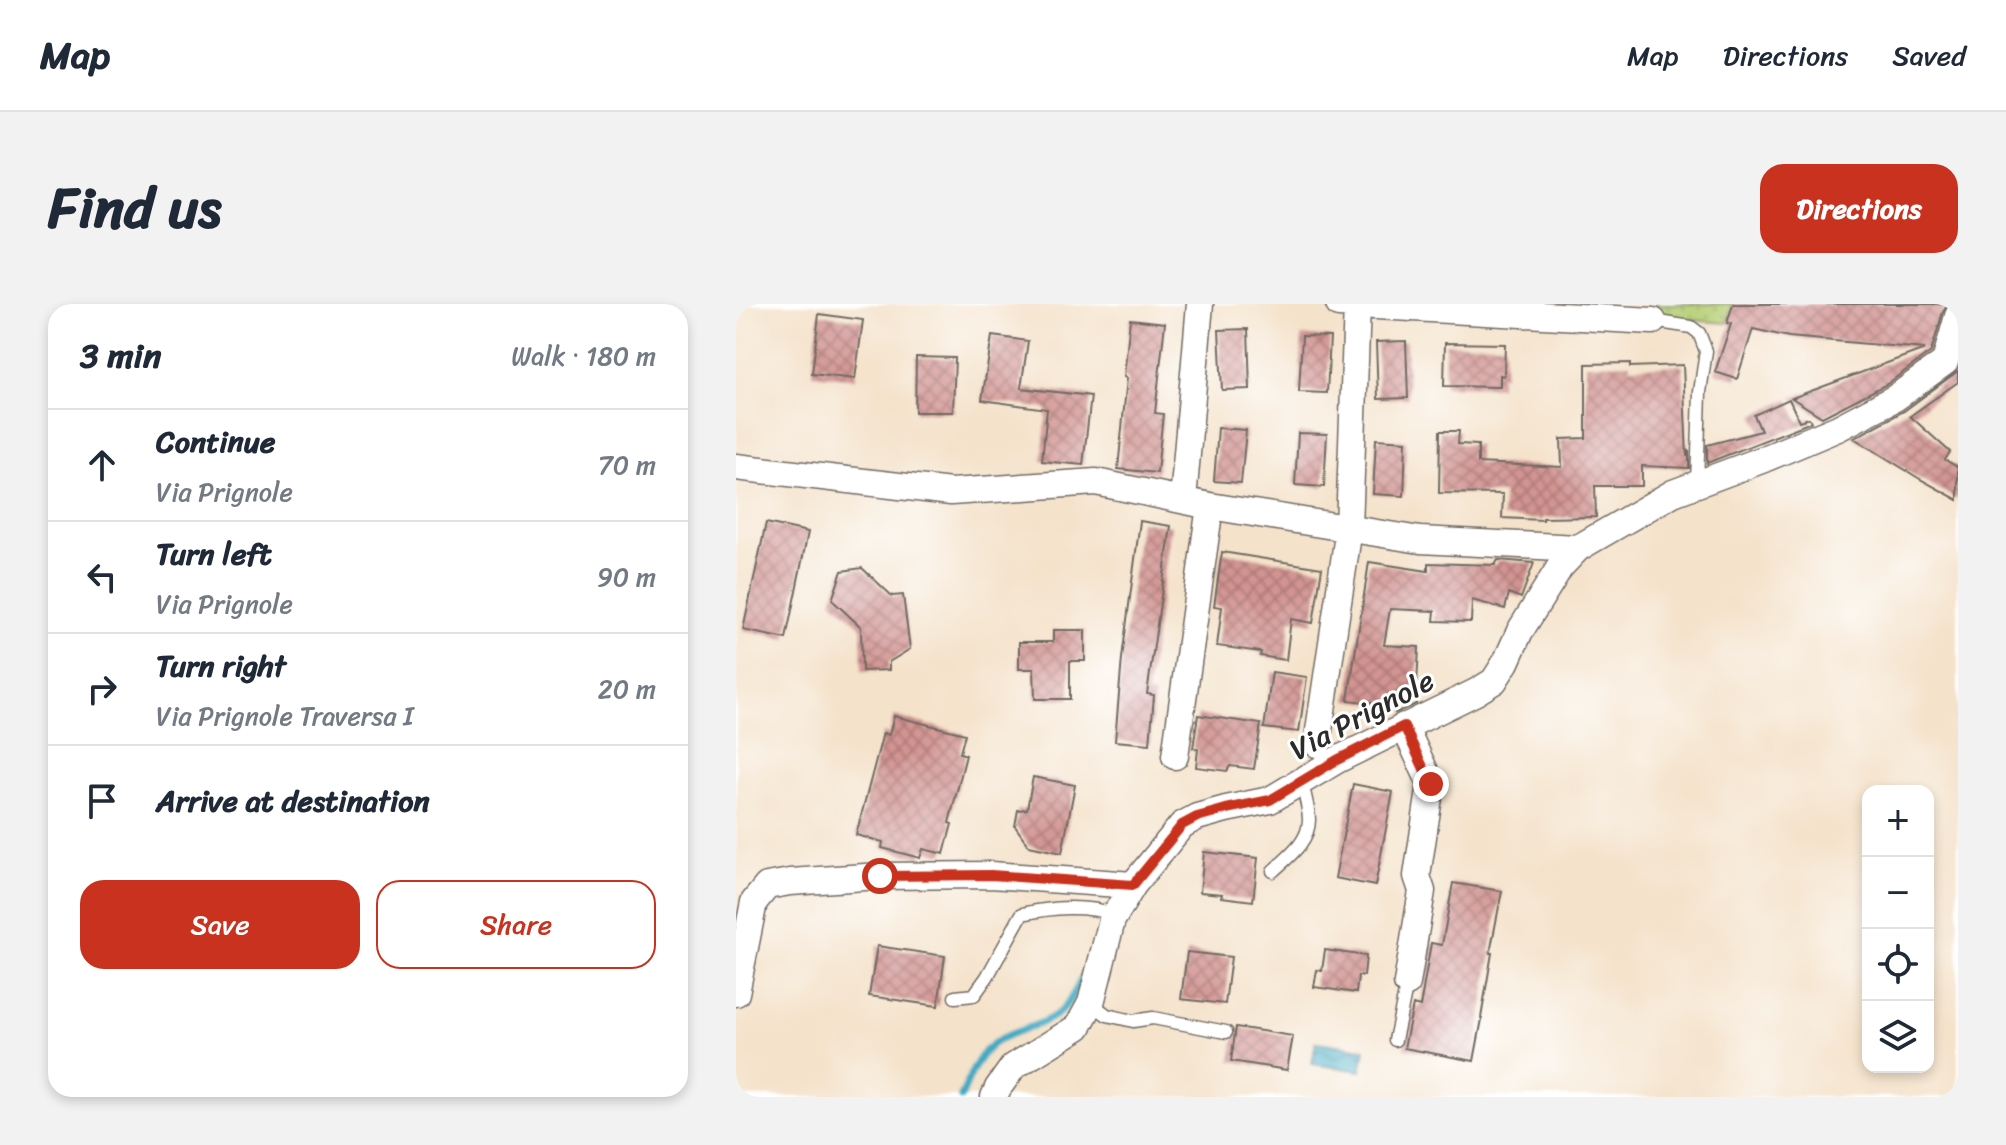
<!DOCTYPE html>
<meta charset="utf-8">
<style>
body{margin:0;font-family:Sriracha,sans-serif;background:#f2f2f3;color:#1f2937}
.controls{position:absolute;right:24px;bottom:24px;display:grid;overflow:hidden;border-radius:16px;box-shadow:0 4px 12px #0003}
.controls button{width:72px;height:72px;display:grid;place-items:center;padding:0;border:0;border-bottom:2px solid #e0e1e3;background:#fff;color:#1f2937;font:40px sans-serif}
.stop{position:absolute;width:24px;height:24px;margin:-18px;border:6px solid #c8321e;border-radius:50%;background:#fff}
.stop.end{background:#c8321e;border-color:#fff;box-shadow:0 2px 8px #0008}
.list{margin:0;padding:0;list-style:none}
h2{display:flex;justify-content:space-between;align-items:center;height:104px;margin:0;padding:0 32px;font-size:34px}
h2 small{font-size:26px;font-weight:400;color:#747a83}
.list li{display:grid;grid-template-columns:52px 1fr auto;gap:24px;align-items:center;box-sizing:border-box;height:112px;padding:0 32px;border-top:2px solid #e0e1e3}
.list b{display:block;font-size:30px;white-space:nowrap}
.list p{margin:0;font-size:26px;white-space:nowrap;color:#747a83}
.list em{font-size:26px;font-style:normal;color:#747a83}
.actions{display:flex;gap:16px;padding:24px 32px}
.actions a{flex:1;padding:18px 0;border:2px solid #c8321e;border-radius:24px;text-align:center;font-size:28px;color:#c8321e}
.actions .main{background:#c8321e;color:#fff}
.icon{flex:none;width:44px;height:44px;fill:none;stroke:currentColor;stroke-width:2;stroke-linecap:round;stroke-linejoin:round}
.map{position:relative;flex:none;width:1222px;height:793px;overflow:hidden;border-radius:24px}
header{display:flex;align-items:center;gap:48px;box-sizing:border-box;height:112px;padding:0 40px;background:#fff;border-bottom:2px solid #e0e1e3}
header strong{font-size:38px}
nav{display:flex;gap:44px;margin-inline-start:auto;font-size:28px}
.intro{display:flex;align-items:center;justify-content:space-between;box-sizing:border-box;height:192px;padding:0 48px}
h1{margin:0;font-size:56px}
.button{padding:20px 36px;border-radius:24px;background:#c8321e;color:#fff;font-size:28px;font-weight:700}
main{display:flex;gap:48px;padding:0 48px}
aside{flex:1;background:#fff;border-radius:24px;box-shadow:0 4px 12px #0003}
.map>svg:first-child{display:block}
</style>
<header>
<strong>Map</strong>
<nav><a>Map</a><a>Directions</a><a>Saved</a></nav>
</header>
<div class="intro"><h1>Find us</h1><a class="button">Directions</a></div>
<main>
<aside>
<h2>3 min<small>Walk · 180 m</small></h2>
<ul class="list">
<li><svg class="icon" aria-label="ahead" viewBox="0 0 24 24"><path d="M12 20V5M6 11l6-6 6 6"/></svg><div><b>Continue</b><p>Via Prignole</p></div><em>70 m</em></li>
<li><svg class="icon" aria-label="left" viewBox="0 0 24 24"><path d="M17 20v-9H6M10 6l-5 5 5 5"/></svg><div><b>Turn left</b><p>Via Prignole</p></div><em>90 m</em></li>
<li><svg class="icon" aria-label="right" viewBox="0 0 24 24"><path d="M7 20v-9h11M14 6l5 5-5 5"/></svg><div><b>Turn right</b><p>Via Prignole Traversa I</p></div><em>20 m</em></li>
<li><svg class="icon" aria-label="arrive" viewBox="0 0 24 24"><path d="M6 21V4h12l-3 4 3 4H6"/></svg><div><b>Arrive at destination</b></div></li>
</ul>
<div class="actions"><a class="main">Save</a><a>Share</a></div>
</aside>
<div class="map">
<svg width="1222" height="793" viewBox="0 0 1222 793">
<defs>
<pattern id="grass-dots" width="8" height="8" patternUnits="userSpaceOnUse" patternTransform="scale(2)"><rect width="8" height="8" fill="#b5cd72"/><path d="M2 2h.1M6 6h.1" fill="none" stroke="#9cb063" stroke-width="1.8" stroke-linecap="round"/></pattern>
<pattern id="water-waves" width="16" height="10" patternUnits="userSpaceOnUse" patternTransform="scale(2)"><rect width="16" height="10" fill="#42aac2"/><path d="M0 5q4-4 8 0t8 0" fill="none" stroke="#378b9e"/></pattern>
<pattern id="building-cross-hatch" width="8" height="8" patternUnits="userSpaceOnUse" patternTransform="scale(2)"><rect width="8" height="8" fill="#d29492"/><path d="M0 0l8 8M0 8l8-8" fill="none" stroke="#ab7977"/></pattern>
</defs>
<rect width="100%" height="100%" fill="#fff"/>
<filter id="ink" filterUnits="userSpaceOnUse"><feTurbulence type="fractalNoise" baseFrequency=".0125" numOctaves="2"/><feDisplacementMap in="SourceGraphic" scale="16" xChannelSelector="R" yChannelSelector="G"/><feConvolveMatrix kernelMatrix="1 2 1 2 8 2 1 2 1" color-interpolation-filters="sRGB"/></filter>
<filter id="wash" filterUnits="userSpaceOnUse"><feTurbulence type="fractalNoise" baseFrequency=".006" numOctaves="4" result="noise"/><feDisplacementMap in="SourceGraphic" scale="32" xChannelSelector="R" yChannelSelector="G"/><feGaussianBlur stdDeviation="1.8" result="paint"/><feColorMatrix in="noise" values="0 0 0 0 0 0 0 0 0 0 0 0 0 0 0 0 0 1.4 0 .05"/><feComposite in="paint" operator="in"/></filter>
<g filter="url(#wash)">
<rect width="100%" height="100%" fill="#f4e2ca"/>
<path fill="url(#grass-dots)" stroke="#707c4e" stroke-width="2" d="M 919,0 L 997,0 L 991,19 L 917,13 Z"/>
<path fill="url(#water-waves)" stroke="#366a76" stroke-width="2" d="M 580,738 L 629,745 L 625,767 L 576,760 Z"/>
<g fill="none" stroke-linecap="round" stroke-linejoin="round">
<path stroke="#42aac2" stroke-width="7" d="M 225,793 C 234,772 242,748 263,736 C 281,725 304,723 321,710 C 334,701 348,671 354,656"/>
</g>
<g id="blocks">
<path fill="url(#building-cross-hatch)" d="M 997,0 L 1212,0 L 1207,8 L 1195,48 L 1151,80 L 1086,113 L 1056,94 L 1189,45 L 1053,33 L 1017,25 L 1001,75 L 979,68 L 995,20 L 991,19 Z
M 83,10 L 127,16 L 119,75 L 76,70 Z
M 394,15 L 429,19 L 419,109 L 427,110 L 421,169 L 382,165 L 391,74 L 388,73 Z
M 512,25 L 514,85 L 486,86 L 483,26 Z
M 256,32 L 292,37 L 285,84 L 355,92 L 347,161 L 306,157 L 311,105 L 246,96 Z
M 566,32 L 594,33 L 591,89 L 563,88 Z
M 670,37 L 672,94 L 642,95 L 640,38 Z
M 709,39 L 769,40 L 768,72 L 764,71 L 764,83 L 708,82 Z
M 180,53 L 219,54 L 217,108 L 179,108 Z
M 894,59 L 894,63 L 947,61 L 951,153 L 953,146 L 953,164 L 906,162 L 906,182 L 859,182 L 860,213 L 807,214 L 807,216 L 766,214 L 767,190 L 703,189 L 704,127 L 723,127 L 722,140 L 742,141 L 742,159 L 826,163 L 825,135 L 850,134 L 850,60 Z
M 1222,67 L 1222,78 L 1174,112 L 1214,148 L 1209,156 L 1222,163 L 1222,196 L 1184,175 L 1118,134 L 1168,107 Z
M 1053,95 L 1063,117 L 1073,114 L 1075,118 L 971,159 L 971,141 L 1025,127 L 1018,111 Z
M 482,124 L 510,126 L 505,179 L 478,177 Z
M 562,129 L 591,130 L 588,183 L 559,181 Z
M 640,135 L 670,137 L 668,192 L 637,190 Z
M 404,217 L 435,222 L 411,390 L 418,391 L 414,440 L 379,437 L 386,354 Z
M 30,219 L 72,228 L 50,335 L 7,326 Z
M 486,248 L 586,264 L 577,319 L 555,315 L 550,356 L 524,352 L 525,348 L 481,342 L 486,303 L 478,302 Z
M 762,256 L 798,259 L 785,294 L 773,289 L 769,305 L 736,296 L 735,318 L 698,317 L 699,307 L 654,305 L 648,341 L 683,343 L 680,400 L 659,409 L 660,402 L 612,396 L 633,258 L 692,267 L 692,259 L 759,261 Z
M 126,264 L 156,292 L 167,291 L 174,345 L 153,358 L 153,366 L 126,367 L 125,323 L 96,296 L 106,267 Z
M 317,326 L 349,326 L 349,357 L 334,357 L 334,395 L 299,395 L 298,365 L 283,365 L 283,338 L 317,338 Z
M 536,368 L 571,373 L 563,428 L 528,424 Z
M 462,411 L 525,420 L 518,465 L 494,462 L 491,467 L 460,463 L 462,445 L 457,444 Z
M 158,412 L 229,430 L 224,449 L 230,451 L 213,519 L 216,520 L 208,550 L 187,545 L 184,554 L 146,544 L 147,538 L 120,531 L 147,429 L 153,431 Z
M 297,473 L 339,481 L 326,549 L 293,542 L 279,522 L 282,506 L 291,505 Z
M 617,480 L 657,488 L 639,582 L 599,574 Z
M 468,548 L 522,554 L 517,597 L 485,593 L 486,590 L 464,588 Z
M 717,579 L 766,587 L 754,649 L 756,649 L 745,714 L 746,715 L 738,757 L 668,744 L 677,701 L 684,703 L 695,639 L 706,641 Z
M 141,642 L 209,652 L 202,702 L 133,692 Z
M 589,646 L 630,652 L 628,672 L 622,672 L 620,689 L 578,683 L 581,666 L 586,667 Z
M 451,648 L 495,653 L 489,700 L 445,695 Z
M 500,723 L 557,732 L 551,766 L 495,757 Z"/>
</g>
</g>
<g filter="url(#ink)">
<use href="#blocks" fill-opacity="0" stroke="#716b63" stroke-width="2"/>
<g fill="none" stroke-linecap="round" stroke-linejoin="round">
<defs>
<path id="service" d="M 917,17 L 955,23 L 963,29 L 970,47 L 964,88 L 961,181
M 537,567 C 552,553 573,538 573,516 C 573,504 568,490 566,478
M 219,693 L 238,691 L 251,673 L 286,610 C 318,603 347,601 379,610
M 355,699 L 371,711 L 397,717 L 417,714 L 490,728
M 659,736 L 671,679"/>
<path id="minor" d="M 603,0 L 917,17
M 1209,58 L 1222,12
M 0,163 L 215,188 L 360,178 L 474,202 L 684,236 L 842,244
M 447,196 L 464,0
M 668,422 L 695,480 L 681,572 L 686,587 L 671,679
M 581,440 L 613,224 L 621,1
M 439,452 L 474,202
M 0,689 L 18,598 L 31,582 L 54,578 L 144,572 L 255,571 L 397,581
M 258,793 L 262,784 L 277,763 L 342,723 L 355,699 L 376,616 L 397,581 L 446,521 L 461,513 L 490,505 L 534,496 L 601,456 L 740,388 L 758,377 L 770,358 L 784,327 L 824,263 L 842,244 L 937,189 L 1028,155 L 1102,124 L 1159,94 L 1209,58"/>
</defs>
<use href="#service" stroke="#716b63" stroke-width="15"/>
<use href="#minor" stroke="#716b63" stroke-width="29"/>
<use href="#service" stroke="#fff" stroke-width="12"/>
<use href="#minor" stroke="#fff" stroke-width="26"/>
</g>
</g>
<g fill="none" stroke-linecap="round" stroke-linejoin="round" filter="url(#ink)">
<path stroke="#c8321e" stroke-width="10" d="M 144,572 L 255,571 L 397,581 L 446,521 L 461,513 L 490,505 L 534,496 L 601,456 L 668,422 L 695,480"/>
</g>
<g text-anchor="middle" stroke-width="6" stroke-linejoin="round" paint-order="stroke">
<g font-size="30" fill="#2b2b2b" stroke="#fff">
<text transform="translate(626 411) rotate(-28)" y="10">Via Prignole</text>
</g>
</g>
</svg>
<div class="controls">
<button>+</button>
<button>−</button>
<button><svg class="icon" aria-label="locate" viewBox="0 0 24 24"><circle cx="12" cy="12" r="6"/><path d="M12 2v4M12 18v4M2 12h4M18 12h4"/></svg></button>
<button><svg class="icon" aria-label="layers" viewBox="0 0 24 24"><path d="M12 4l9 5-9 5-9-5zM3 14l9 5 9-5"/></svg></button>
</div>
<div class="stop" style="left:144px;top:572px"></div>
<div class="stop end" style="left:695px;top:480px"></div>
</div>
</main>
